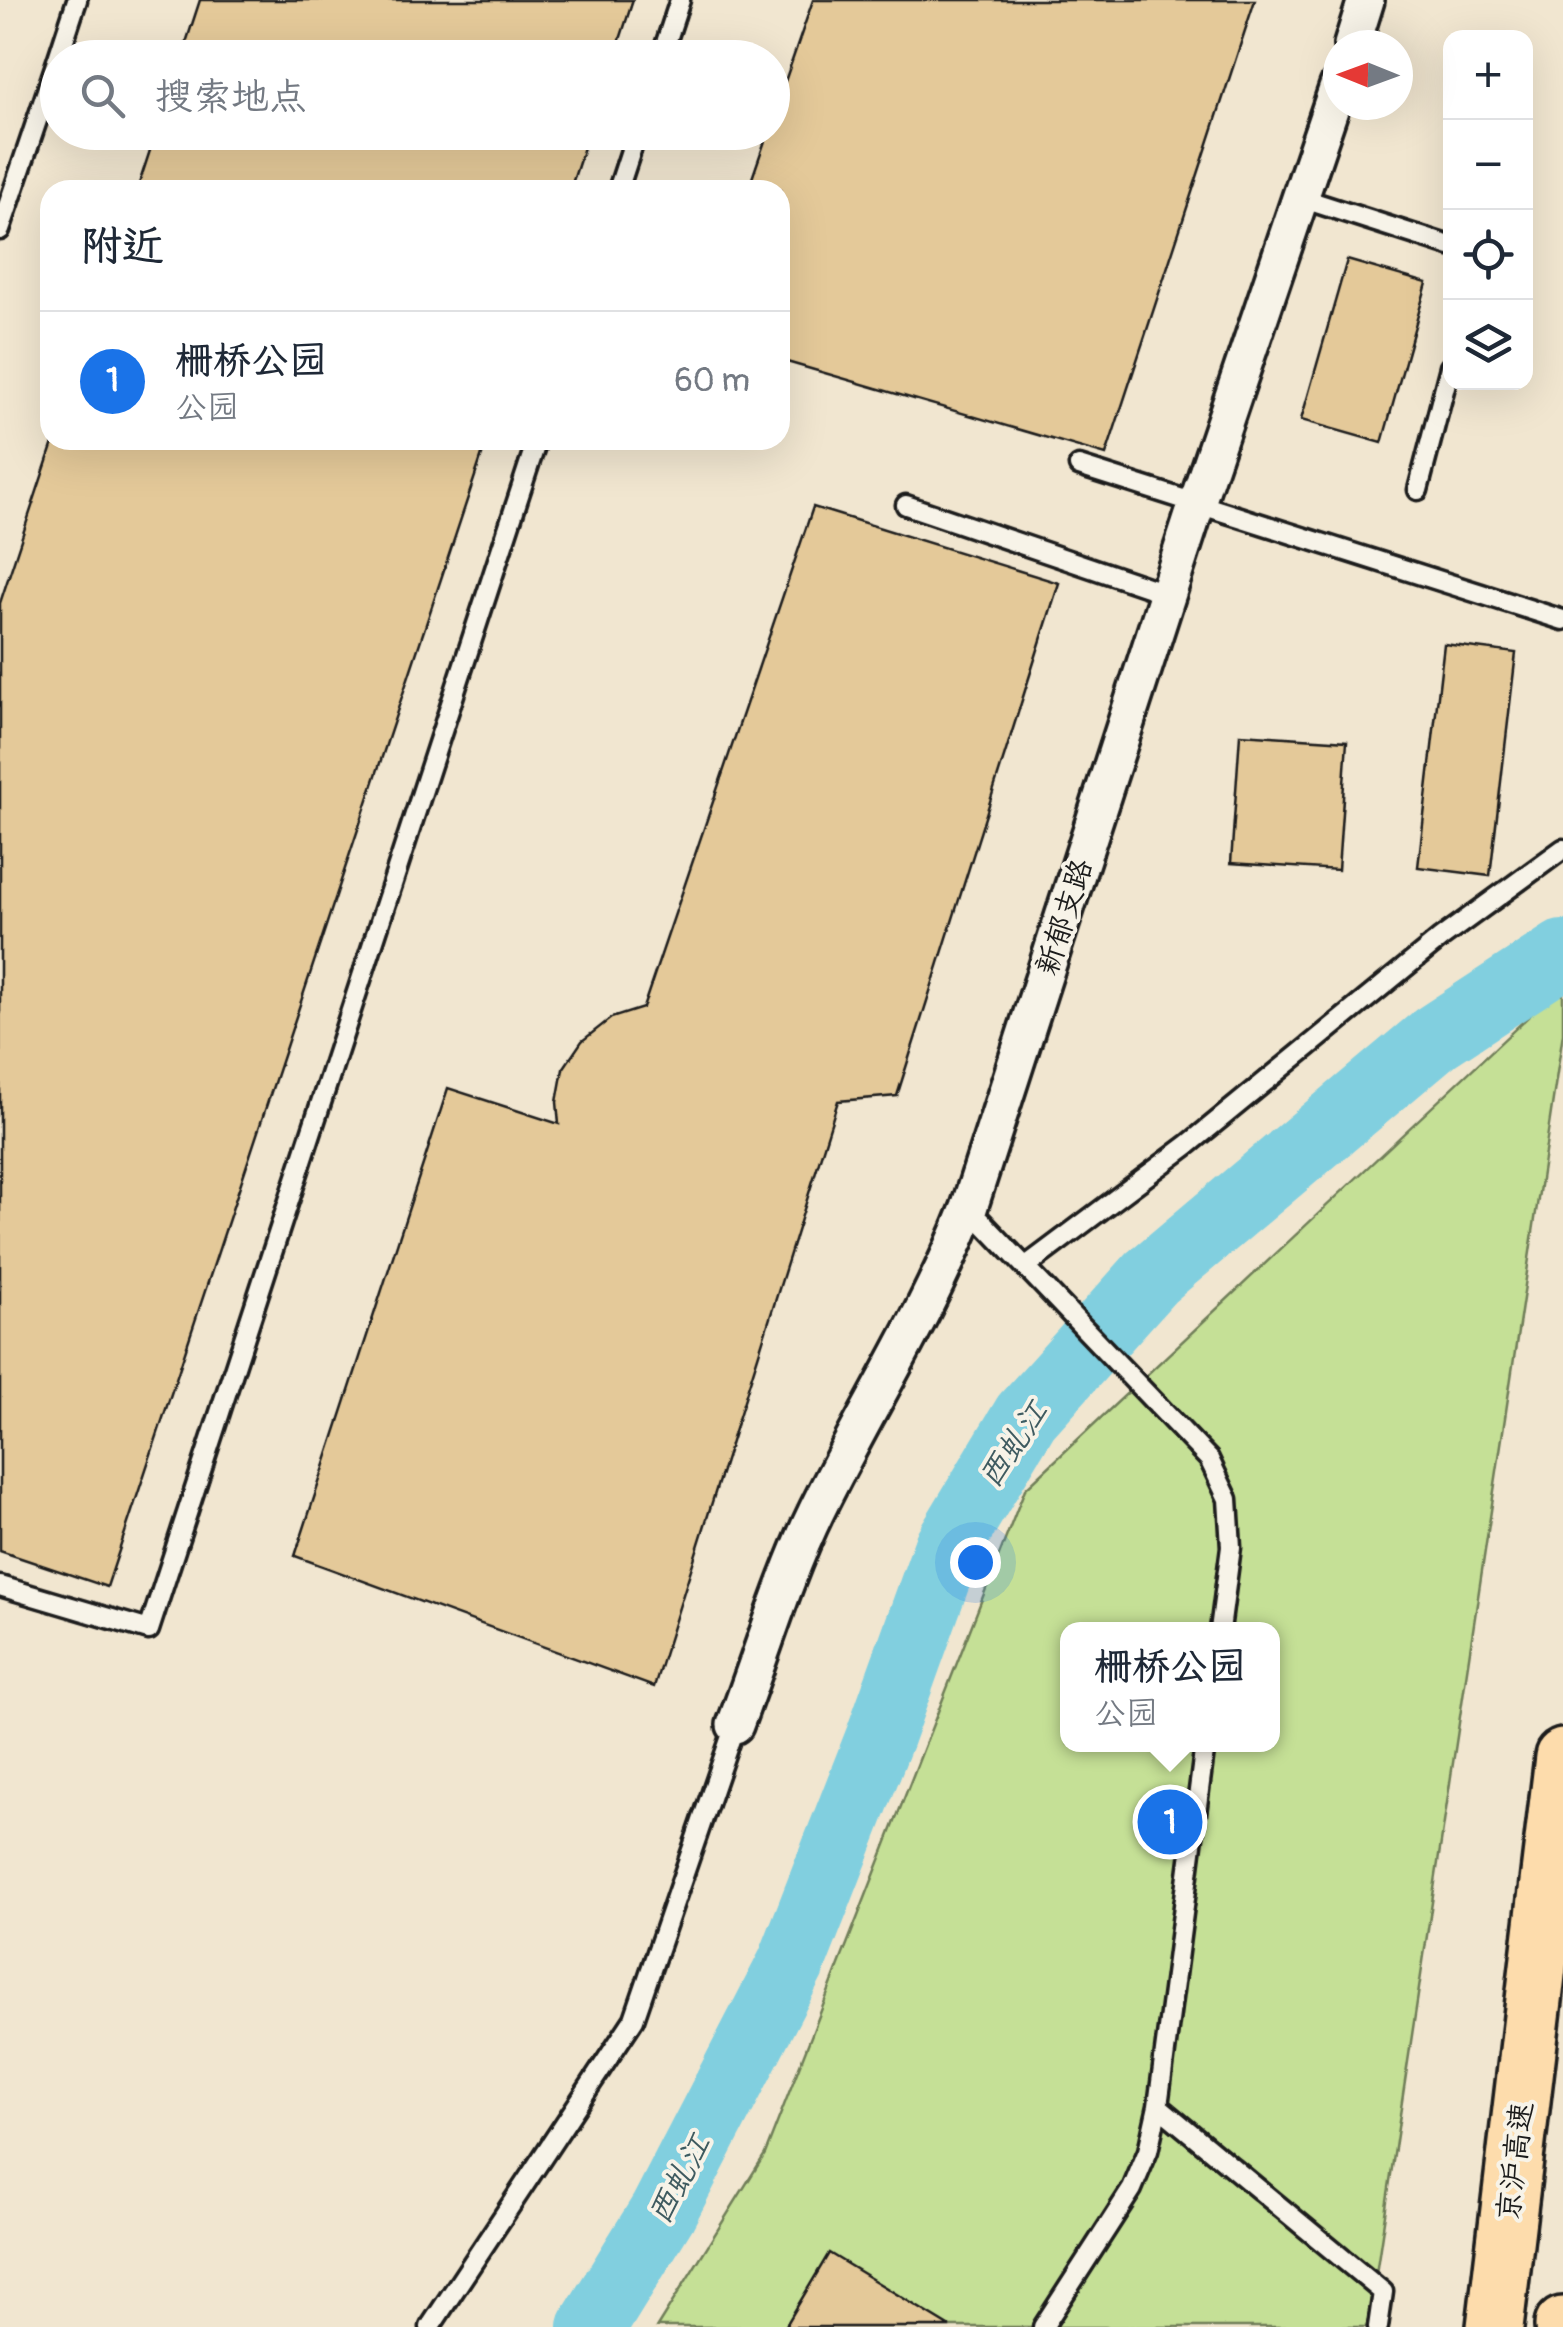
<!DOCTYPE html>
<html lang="zh">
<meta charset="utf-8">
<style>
body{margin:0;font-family:Pangolin,"LXGW WenKai TC",sans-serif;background:#f2f2f3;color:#1f2937}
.controls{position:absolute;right:30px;top:30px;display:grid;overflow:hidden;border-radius:20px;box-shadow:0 10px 40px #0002}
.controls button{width:90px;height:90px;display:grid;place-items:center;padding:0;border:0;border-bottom:2px solid #e0e1e3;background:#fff;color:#1f2937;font:50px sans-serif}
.compass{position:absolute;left:1323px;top:30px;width:90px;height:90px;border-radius:50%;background:#fff;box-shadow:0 10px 40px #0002;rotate:271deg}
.you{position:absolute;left:975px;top:1562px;width:35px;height:35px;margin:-25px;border:8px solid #fff;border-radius:50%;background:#1a73e8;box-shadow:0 0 0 15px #1a73e833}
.badge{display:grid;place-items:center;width:65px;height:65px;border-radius:50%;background:#1a73e8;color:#fff;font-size:32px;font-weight:700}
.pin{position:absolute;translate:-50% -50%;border:5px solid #fff;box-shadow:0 2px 10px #0006}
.popup{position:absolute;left:1060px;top:1622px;width:220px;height:130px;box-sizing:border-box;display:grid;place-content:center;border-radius:20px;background:#fff;filter:drop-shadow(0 2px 8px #0005);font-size:32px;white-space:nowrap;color:#747a83}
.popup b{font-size:38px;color:#1f2937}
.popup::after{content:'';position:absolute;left:50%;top:100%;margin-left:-20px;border:20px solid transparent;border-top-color:#fff}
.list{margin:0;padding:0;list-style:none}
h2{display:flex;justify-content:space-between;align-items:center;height:130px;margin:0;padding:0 40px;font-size:42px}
h2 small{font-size:32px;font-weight:400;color:#747a83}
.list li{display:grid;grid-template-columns:65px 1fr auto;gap:30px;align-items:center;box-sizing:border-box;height:140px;padding:0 40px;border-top:2px solid #e0e1e3}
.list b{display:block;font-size:38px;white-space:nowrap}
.list p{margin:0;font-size:32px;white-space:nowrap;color:#747a83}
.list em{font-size:32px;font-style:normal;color:#747a83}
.icon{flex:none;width:55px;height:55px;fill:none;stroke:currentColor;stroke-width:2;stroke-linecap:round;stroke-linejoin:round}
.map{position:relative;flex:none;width:1563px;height:2327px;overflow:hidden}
.search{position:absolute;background:#fff;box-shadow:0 10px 40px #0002;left:40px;top:40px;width:750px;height:110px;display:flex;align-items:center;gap:25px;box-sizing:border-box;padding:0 35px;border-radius:55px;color:#747a83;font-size:38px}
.panel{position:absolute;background:#fff;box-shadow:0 10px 40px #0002;left:40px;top:180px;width:750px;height:270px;border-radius:30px}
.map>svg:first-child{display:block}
</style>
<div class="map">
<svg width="1563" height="2327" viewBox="0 0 1563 2327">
<rect width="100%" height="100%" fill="#f1e6d0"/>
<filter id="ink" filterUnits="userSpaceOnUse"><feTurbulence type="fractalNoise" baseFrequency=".01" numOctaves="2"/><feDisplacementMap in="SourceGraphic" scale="20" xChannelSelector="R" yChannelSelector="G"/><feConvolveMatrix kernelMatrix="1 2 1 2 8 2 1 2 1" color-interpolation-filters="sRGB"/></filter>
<g filter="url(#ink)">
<path fill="#c5e096" stroke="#707e59" stroke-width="2.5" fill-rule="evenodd" d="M 1563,984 L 1563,1033 L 1368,2327 L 657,2327 L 765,2154 L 1025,1489 ZM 1068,1630 L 1272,1630 L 1272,1744 L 1068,1744 Z"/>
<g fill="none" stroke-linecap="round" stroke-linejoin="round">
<path stroke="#81cfdf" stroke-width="68" d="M 592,2327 L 663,2212 L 791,1964 L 880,1736 L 948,1546 L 1026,1416 L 1151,1277 L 1436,1037 L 1563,954"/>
</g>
<path fill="#e4c999" stroke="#1c1c1c" stroke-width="2.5" d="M 200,0 L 633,0 L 614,58 L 181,58 Z
M 813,0 L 1255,0 L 1106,455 L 780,360 L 780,190 L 748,190 L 768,132 L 772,132 L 772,119 Z
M 156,132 L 589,132 L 570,190 L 137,190 Z
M 1347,260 L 1427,283 L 1382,443 L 1301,420 Z
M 54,440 L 487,440 L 107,1587 L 0,1551 L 0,603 Z
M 813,507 L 1059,583 L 897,1096 L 838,1101 L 654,1687 L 295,1556 L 448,1088 L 559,1124 L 557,1102 L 563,1069 L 582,1041 L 611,1018 L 643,1008 Z
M 1444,644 L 1516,653 L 1490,876 L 1418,867 Z
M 1240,734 L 1347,741 L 1338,870 L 1231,863 Z
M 829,2253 L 949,2326 L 949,2327 L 785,2327 Z"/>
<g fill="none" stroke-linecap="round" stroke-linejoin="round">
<defs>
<path id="lane" d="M 58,58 L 77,0
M 661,58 L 680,0
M 618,190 L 637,132
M 1301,198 L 1450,246
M 0,230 L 58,58
M 1079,466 L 1563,620
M 1418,490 L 1450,367
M 906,505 L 1168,594
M 969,1208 L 1209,1459 L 1228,1499 L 1231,1547 L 1220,1630
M 1025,1267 L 1189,1144 L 1441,938 L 1563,849
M 0,1586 L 149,1630 L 537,440
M 1158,2106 L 1383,2292 L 1378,2327
M 430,2327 L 634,2019 L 735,1725
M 1043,2327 L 1132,2189 L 1148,2151 L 1158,2106 L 1205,1744"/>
<path id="street" d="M 1352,45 L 1366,0
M 735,1725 C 761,1656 785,1575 817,1510 C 867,1408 928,1313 969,1208 L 1197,503 L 1338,86"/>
<path id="highway" d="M 1495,2327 L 1563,1757
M 1563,2327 L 1563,2325"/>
</defs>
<use href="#lane" stroke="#1c1c1c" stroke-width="25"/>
<use href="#street" stroke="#1c1c1c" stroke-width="42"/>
<use href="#highway" stroke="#1c1c1c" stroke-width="62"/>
<use href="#lane" stroke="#f7f3e8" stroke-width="18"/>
<use href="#street" stroke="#f7f3e8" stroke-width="35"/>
<use href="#highway" stroke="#fddcac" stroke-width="55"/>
</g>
</g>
<g text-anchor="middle" stroke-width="8" stroke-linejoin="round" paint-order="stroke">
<g font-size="30" fill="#1c1c1c" stroke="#f7f3e8">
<text transform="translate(1064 917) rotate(-72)" y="10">新郁支路</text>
<text transform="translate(1515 2161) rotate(-83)" y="10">京沪高速</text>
</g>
<g font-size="32" font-style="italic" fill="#3f5b60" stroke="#f7f3e8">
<text transform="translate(1013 1444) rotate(-56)" y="11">西虬江</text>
<text transform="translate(679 2179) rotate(-62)" y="11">西虬江</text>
</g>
</g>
</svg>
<div class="controls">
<button>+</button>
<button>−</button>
<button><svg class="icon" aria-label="locate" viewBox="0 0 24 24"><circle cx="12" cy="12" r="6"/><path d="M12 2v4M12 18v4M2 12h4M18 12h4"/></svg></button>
<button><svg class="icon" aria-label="layers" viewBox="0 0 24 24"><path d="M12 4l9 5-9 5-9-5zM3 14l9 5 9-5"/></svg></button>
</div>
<svg class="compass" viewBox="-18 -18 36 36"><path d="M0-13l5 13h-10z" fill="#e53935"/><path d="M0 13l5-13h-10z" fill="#747a83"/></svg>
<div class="you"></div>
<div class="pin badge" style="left:1170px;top:1822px">1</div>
<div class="popup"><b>栅桥公园</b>公园</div>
<div class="search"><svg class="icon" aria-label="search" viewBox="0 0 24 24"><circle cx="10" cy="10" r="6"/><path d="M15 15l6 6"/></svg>搜索地点</div>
<section class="panel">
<h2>附近<small></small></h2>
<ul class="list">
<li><span class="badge">1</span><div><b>栅桥公园</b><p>公园</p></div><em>60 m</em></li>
</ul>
</section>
</div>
